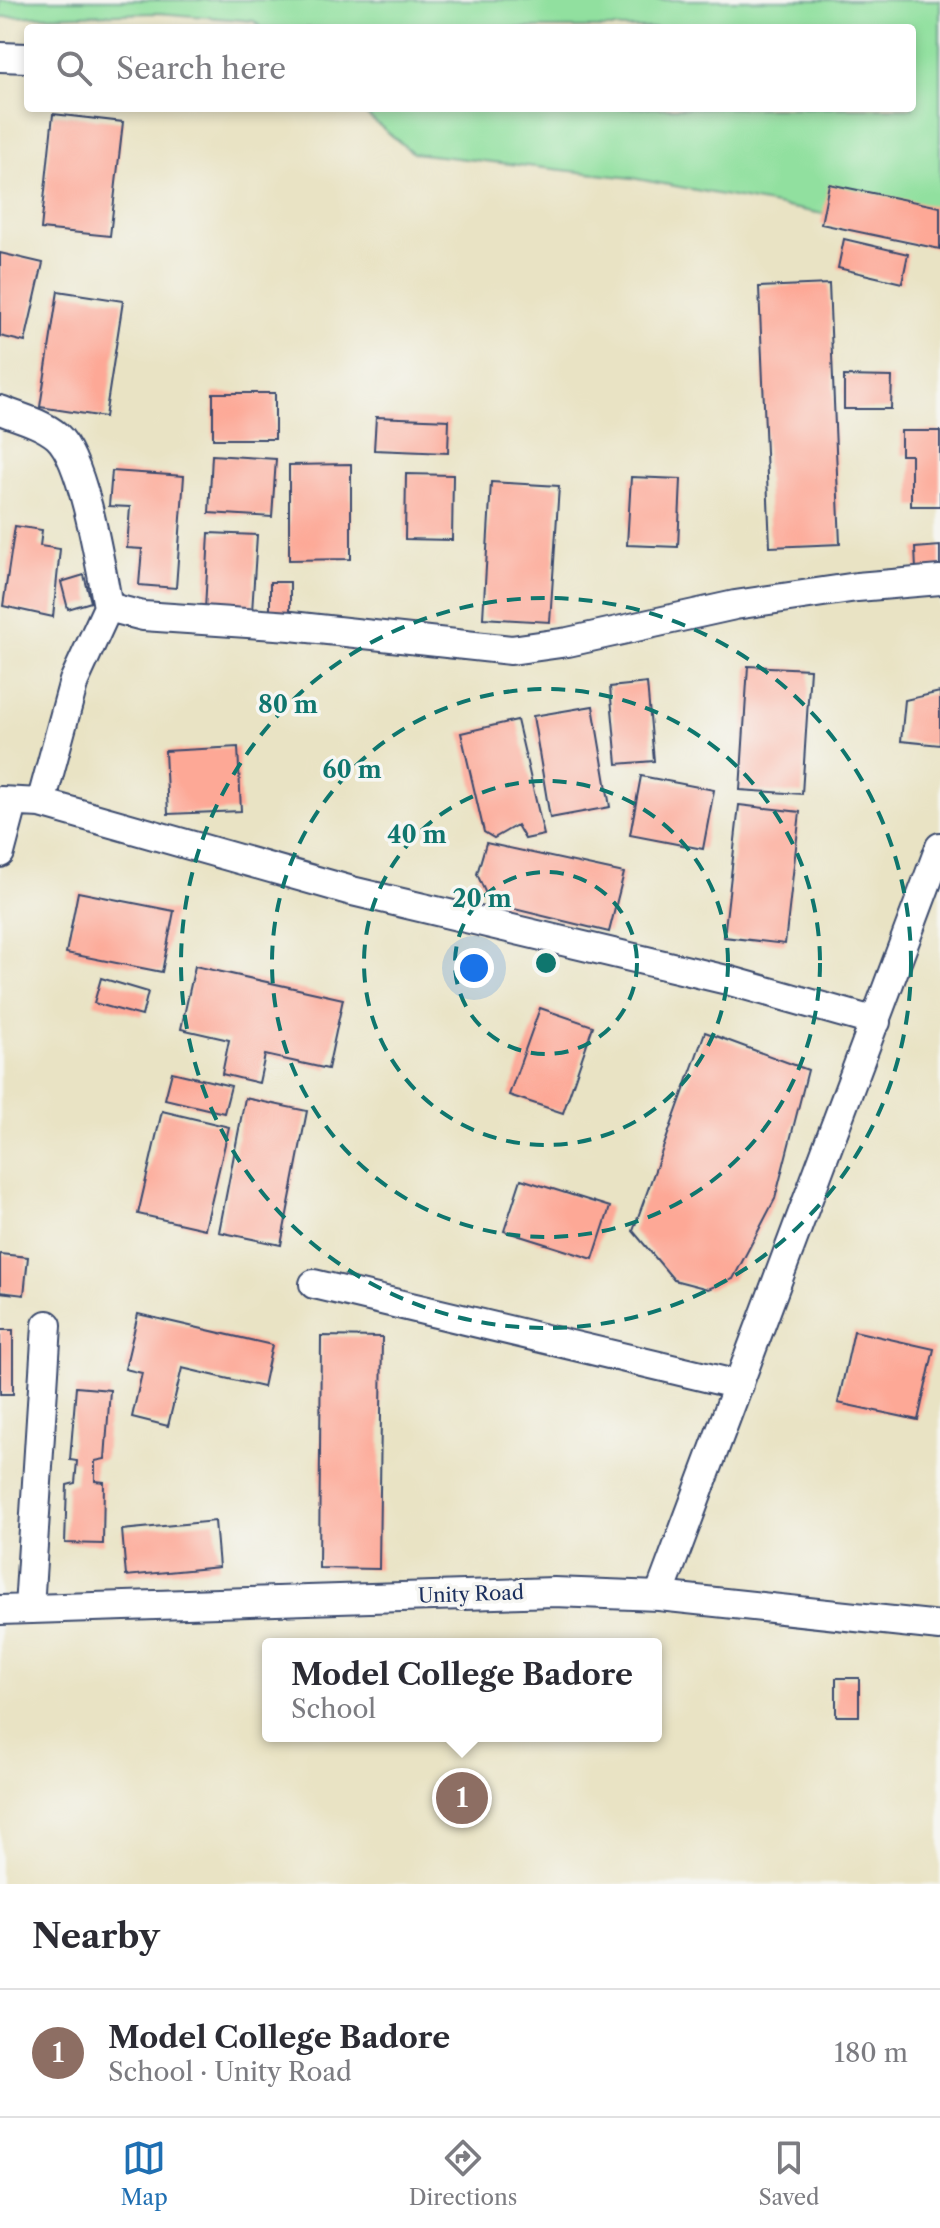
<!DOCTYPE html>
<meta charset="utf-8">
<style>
body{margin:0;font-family:"Libre Caslon Text",serif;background:#f7f7f7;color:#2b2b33}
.you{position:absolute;left:474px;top:968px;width:28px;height:28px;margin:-20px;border:6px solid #fff;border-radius:50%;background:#1a73e8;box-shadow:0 0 0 12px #1a73e833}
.badge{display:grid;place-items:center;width:52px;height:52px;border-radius:50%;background:#1f6fb2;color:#fff;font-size:26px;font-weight:700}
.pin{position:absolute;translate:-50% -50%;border:4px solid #fff;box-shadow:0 2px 8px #0006}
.popup{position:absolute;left:262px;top:1638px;width:400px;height:104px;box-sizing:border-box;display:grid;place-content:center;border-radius:8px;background:#fff;filter:drop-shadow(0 2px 6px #0005);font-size:26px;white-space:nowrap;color:#7c7c81}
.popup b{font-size:30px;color:#2b2b33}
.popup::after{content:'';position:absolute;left:50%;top:100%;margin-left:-16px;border:16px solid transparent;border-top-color:#fff}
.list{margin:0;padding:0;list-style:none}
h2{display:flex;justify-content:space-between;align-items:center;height:104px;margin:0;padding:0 32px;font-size:34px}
h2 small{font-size:26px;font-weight:400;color:#7c7c81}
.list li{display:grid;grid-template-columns:52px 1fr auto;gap:24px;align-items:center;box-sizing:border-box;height:128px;padding:0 32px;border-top:2px solid #e1e1e2}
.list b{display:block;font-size:30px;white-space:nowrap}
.list p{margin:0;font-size:26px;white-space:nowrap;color:#7c7c81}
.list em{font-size:26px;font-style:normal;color:#7c7c81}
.icon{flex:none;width:44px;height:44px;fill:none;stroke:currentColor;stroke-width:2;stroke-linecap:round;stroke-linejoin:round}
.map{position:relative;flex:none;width:940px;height:1884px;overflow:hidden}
.search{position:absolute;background:#fff;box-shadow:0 4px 12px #0003;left:24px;right:24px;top:24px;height:88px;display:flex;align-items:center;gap:20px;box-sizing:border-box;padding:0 28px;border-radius:8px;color:#7c7c81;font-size:30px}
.sheet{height:232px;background:#fff}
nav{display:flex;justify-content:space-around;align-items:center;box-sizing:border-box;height:112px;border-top:2px solid #e1e1e2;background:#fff;font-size:22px;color:#7c7c81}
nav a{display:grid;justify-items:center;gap:4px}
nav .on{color:#1f6fb2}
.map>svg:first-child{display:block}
</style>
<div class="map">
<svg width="940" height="1884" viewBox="0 0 940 1884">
<rect width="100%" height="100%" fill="#f6f6f2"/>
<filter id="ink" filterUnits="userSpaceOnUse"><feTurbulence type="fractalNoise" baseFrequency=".0125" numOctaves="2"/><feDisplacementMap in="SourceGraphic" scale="16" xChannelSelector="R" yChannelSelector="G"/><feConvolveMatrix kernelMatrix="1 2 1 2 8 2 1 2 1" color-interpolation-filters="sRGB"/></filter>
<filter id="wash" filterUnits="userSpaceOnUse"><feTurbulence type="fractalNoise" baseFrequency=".006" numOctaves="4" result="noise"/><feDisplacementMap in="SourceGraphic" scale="32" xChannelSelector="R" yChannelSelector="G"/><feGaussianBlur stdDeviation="1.8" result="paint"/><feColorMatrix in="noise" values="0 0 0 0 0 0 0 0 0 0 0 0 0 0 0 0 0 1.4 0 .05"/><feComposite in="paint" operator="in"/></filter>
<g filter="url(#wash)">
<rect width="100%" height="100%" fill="#e9e3c4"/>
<path fill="#91e09f" stroke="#56887e" stroke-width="2" d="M 0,0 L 940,0 L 940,236 L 632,178 L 413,153 L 358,108 L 912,108 L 912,28 L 262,28 L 254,21 L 158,13 L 0,17 Z"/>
<g id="blocks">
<path fill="#fda896" d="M 53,114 L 123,122 L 110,236 L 41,229 Z
M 829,184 L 940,207 L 940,249 L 821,224 Z
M 844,239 L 908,254 L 902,283 L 838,268 Z
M 0,253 L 43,263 L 25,342 L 0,336 Z
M 829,284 L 840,544 L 770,547 L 759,287 Z
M 58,291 L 123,301 L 105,417 L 40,407 Z
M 844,376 L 892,377 L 891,409 L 844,409 Z
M 213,393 L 275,393 L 275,439 L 213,439 Z
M 376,417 L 449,420 L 448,453 L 374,450 Z
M 901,431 L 940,431 L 940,506 L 911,506 L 911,455 L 901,455 Z
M 212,455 L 276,459 L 272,517 L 209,513 Z
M 351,464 L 351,559 L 289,560 L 289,465 Z
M 112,471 L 184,476 L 176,588 L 139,585 L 142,549 L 127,548 L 130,507 L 109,506 Z
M 406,474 L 453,475 L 452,540 L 405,539 Z
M 631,477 L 681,479 L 678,547 L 627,545 Z
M 491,482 L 559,486 L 550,622 L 483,618 Z
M 15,526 L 42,530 L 40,546 L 60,549 L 53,617 L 3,606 Z
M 209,533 L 257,535 L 252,612 L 205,610 Z
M 940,546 L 940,568 L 916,570 L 915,548 Z
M 84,575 L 91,602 L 68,609 L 61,582 Z
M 270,582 L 290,582 L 290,617 L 270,617 Z
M 748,666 L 810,669 L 802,794 L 740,790 Z
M 647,683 L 654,761 L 617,764 L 610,687 Z
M 940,692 L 940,745 L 901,741 L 905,700 Z
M 593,706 L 610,807 L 550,818 L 533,716 Z
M 517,720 L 544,835 L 525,839 L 517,825 L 494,838 L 484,832 L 461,733 Z
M 238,747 L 241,811 L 168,814 L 165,751 Z
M 641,776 L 714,790 L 703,849 L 630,835 Z
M 739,805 L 800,812 L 785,944 L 724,937 Z
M 486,843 L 624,873 L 609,932 L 490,903 L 477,874 Z
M 78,892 L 174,911 L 162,972 L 66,953 Z
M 195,966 L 343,999 L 328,1069 L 265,1055 L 259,1083 L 222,1074 L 229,1040 L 181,1029 Z
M 101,978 L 148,992 L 142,1016 L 94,1003 Z
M 540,1008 L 593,1026 L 563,1113 L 509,1095 Z
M 705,1032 L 808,1070 L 775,1199 L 733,1279 L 708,1289 L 674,1280 L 633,1231 Z
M 172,1072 L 231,1086 L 224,1113 L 165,1099 Z
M 245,1098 L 307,1111 L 281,1245 L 219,1232 Z
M 162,1111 L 229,1127 L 205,1229 L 138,1214 Z
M 521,1179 L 610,1207 L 593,1259 L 504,1231 Z
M 0,1254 L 28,1257 L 24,1295 L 0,1292 Z
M 138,1314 L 272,1345 L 263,1387 L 182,1368 L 168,1426 L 132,1417 L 142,1373 L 125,1369 Z
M 0,1330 L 13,1330 L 13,1394 L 0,1394 Z
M 854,1331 L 934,1349 L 918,1420 L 838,1403 Z
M 321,1336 L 382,1337 L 379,1569 L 319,1568 Z
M 76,1387 L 110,1390 L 105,1459 L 95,1461 L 95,1481 L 104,1482 L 103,1544 L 65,1543 L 67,1485 L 75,1483 L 77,1461 L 70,1460 Z
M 215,1521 L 219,1567 L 126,1576 L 122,1530 Z
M 836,1678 L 859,1678 L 859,1716 L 836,1716 Z"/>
</g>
</g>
<g filter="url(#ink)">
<use href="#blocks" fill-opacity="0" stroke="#3a4a6d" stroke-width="2"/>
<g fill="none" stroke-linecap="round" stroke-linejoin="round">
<defs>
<path id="street" d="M 0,57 L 28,58
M 0,410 C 18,417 42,423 57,436 C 84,460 101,569 108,607
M 0,801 L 41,803 L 74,681 L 108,607 L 143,616 L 291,626 L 511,650 L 568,642 L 735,605 L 857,587 L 940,580
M 41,803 L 352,891 L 727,980 L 876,1022
M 0,853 L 13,804
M 314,1284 L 739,1385
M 659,1596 L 940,847
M 29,1608 L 47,1325
M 0,1610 L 554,1592 L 659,1596 L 940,1626"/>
</defs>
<use href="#street" stroke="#3a4a6d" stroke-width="32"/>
<use href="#street" stroke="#fff" stroke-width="28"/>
</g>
</g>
<g fill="none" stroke="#0f766e" stroke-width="4" stroke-dasharray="14 10">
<circle cx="546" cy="963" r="91"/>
<circle cx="546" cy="963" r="182"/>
<circle cx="546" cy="963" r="274"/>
<circle cx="546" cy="963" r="365"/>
</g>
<g text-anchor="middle" stroke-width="7" stroke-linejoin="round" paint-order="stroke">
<g font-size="20" fill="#1b2f5e" stroke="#f6f6f2">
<text transform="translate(471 1594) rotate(-2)" y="7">Unity Road</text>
</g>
</g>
<circle cx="546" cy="963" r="12" fill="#0f766e" stroke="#f6f6f2" stroke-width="4"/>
<g font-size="24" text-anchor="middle" font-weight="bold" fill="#0f766e" stroke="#f6f6f2" stroke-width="7" stroke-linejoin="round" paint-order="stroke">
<text x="288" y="713">80 m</text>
<text x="352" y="778">60 m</text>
<text x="417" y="843">40 m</text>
<text x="482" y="907">20 m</text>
</g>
</svg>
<div class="you"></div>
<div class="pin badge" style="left:462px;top:1798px;background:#8d6e63">1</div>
<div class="popup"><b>Model College Badore</b>School</div>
<div class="search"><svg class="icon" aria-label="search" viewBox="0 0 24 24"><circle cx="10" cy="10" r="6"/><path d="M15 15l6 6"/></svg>Search here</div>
</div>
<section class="sheet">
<h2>Nearby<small></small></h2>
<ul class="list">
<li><span class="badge" style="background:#8d6e63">1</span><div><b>Model College Badore</b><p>School · Unity Road</p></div><em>180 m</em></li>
</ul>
</section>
<nav>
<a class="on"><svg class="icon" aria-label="map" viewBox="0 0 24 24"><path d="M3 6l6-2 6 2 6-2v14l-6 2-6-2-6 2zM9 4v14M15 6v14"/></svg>Map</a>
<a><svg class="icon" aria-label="directions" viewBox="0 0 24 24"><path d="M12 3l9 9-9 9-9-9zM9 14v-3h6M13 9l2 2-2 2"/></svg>Directions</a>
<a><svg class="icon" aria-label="saved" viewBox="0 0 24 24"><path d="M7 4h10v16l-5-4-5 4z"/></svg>Saved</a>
</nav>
